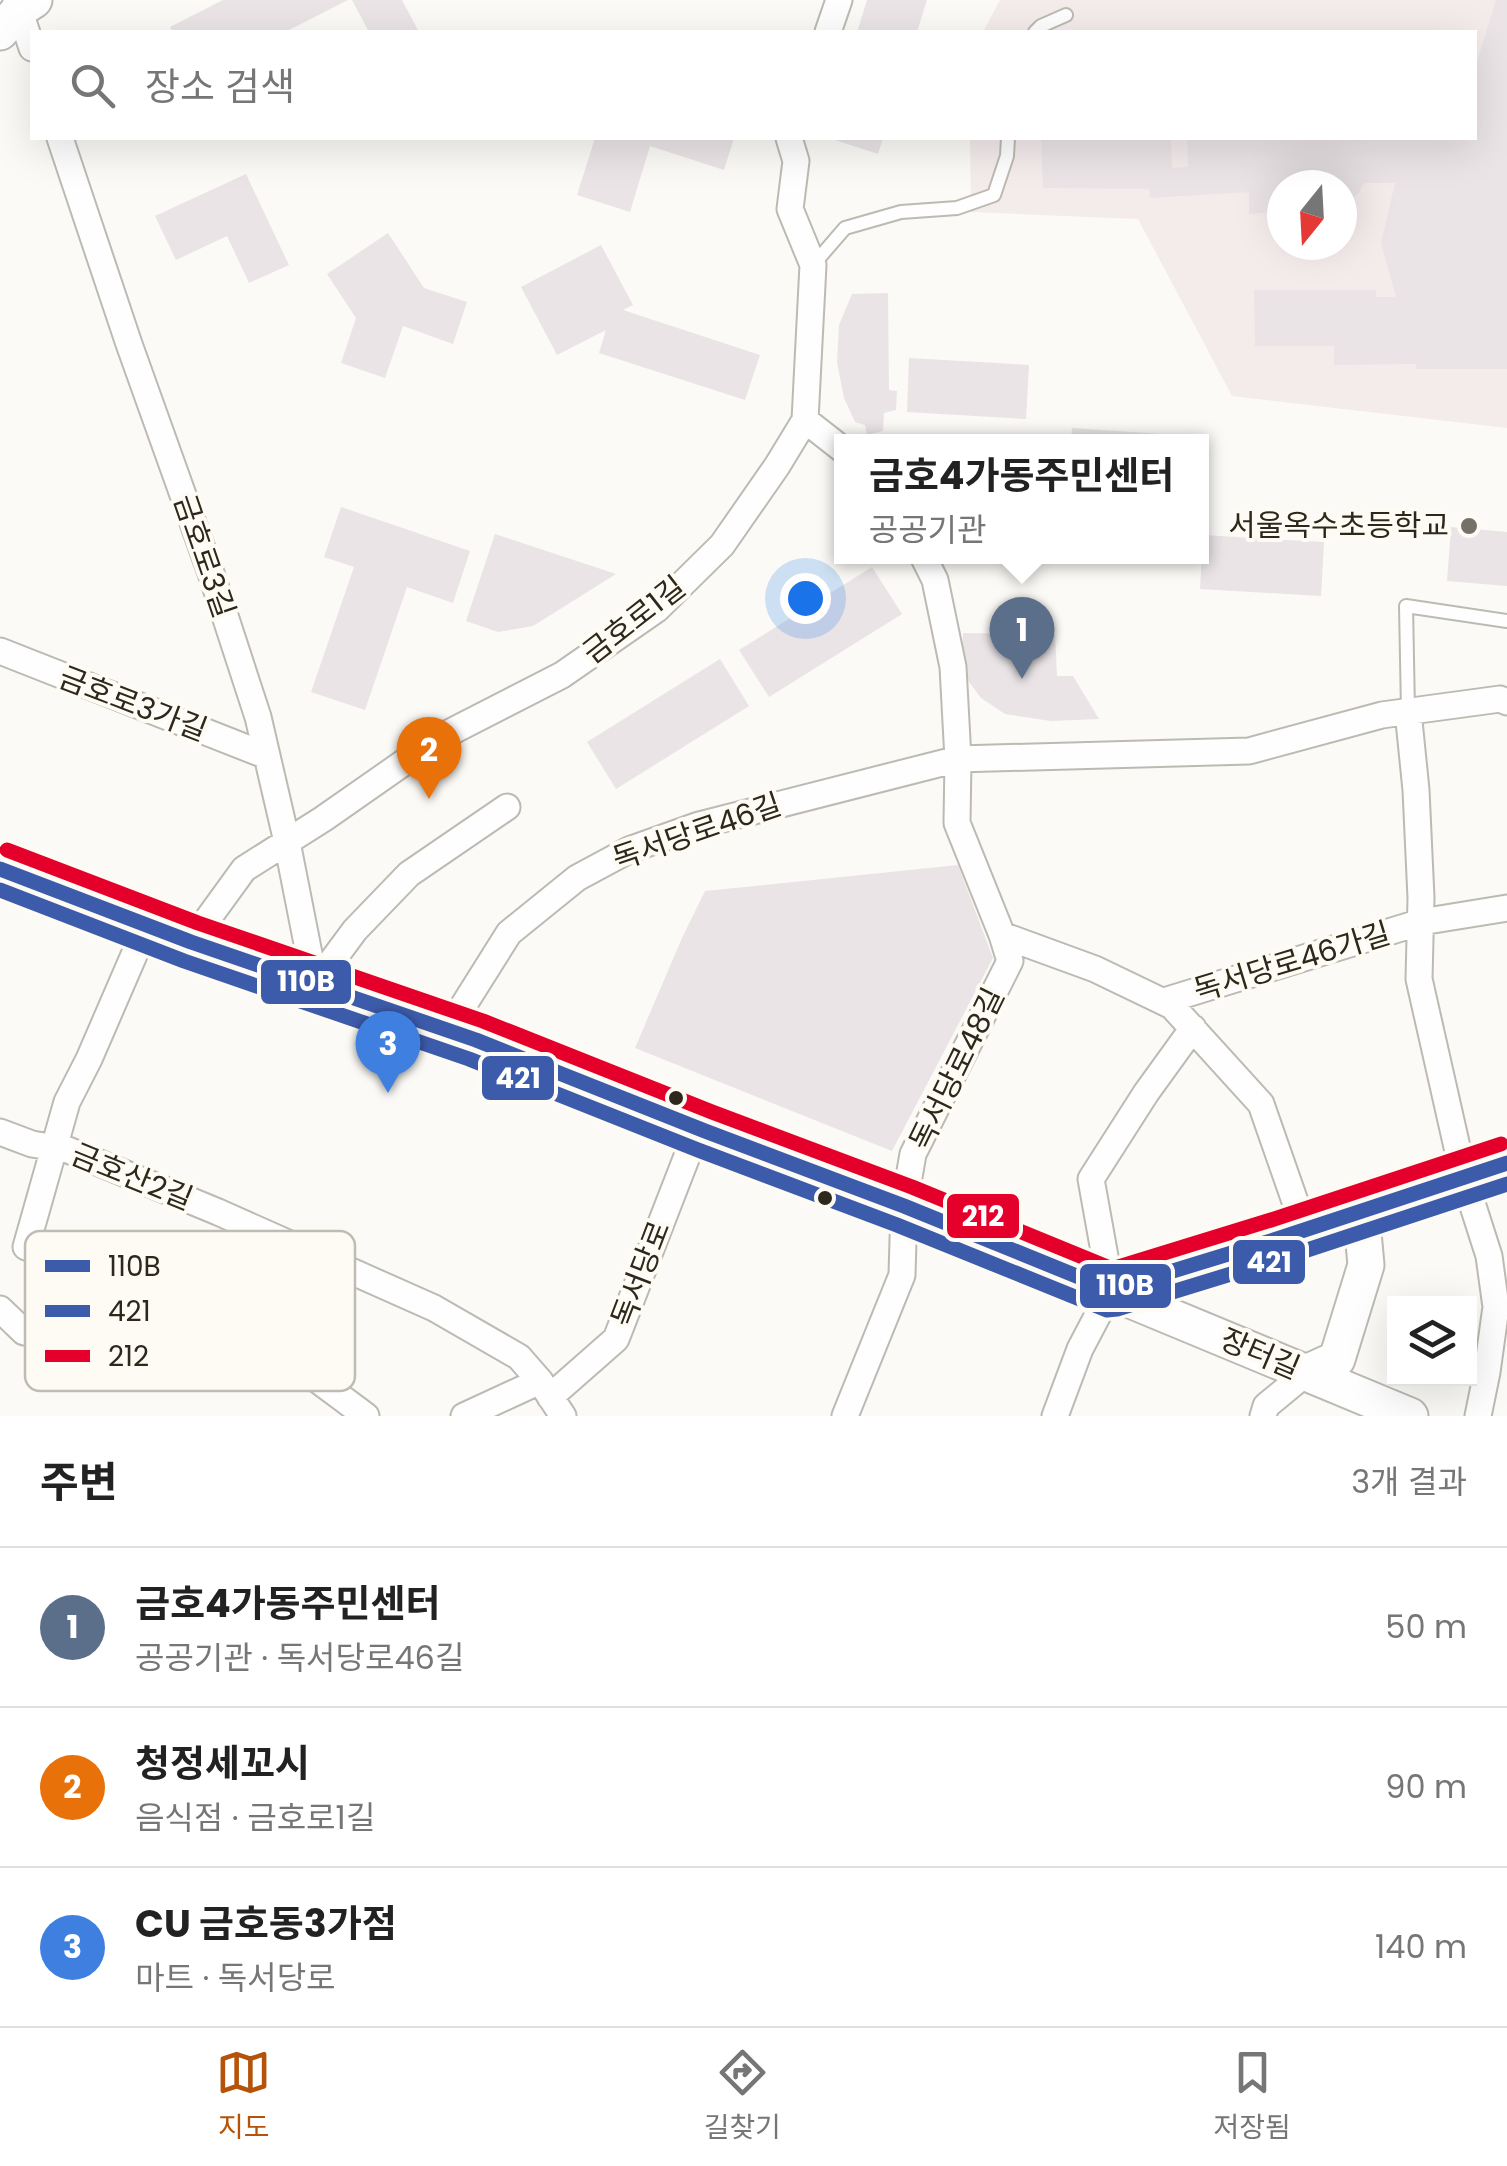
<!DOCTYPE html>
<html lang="ko">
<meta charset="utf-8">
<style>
body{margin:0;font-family:Poppins,"Noto Sans KR",sans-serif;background:#f2f2f2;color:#222}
.controls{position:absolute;right:30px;bottom:30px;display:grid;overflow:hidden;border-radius:0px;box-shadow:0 10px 40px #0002}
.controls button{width:90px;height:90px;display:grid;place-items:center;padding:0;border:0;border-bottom:2px solid #e0e0e0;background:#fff;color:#222;font:50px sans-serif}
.compass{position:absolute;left:1267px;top:170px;width:90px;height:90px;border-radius:50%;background:#fff;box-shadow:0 10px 40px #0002;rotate:198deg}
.you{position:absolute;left:805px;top:598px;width:35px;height:35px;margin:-25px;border:8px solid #fff;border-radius:50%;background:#1a73e8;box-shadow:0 0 0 15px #1a73e833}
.badge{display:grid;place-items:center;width:65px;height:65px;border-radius:50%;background:#b45309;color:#fff;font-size:32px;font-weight:700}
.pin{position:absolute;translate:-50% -82px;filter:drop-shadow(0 2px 5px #0008)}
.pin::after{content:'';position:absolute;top:52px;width:35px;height:30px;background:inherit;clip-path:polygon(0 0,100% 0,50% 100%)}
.popup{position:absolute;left:834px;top:434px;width:375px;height:130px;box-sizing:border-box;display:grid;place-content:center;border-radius:0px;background:#fff;filter:drop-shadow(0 2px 8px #0005);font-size:32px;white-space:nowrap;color:#767676}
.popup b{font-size:38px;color:#222}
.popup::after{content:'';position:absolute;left:50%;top:100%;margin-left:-20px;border:20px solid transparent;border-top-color:#fff}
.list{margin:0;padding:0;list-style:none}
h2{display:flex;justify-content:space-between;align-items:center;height:130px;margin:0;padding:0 40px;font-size:42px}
h2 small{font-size:32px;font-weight:400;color:#767676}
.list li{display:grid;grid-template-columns:65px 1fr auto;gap:30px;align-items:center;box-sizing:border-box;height:160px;padding:0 40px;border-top:2px solid #e0e0e0}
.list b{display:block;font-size:38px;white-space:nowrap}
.list p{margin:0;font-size:32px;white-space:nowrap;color:#767676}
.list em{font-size:32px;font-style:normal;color:#767676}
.icon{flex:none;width:55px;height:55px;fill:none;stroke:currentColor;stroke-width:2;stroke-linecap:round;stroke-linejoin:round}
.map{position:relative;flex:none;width:1507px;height:1416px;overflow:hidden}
.search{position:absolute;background:#fff;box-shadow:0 10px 40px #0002;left:30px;right:30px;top:30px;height:110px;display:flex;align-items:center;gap:25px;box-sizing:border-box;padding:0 35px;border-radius:0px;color:#767676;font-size:38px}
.sheet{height:610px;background:#fff}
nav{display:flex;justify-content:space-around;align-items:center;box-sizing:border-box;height:140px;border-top:2px solid #e0e0e0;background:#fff;font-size:28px;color:#767676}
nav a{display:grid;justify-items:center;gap:5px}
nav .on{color:#b45309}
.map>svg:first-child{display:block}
</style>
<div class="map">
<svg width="1507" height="1416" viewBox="0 0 1507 1416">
<rect width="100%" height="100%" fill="#fbfaf6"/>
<path fill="#f4ebeb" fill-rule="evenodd" d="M 1000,0 L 1507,0 L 1507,428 L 1232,396 L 1138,219 L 971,212 L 970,138 L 1474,138 L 1474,32 L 983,32 ZM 1282,185 L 1342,185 L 1342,245 L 1282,245 Z"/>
<path fill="#eae4e7" d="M 223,0 L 348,0 L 285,32 L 173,32 L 170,27 Z
M 352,0 L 402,0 L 419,32 L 369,32 Z
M 867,0 L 927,0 L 917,32 L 857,32 Z
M 1496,0 L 1507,0 L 1507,369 L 1416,369 L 1416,364 L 1334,365 L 1334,346 L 1255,346 L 1254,290 L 1376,290 L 1376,297 L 1396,297 L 1381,243 L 1395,183 L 1364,183 L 1359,193 L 1342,205 L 1342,185 L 1282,185 L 1282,211 L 1249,214 L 1249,192 L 1150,198 L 1149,189 L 1043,188 L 1041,138 L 1171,138 L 1172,168 L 1188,167 L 1187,138 L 1474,138 L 1474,72 Z
M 595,138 L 734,138 L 724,170 L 650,146 L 630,212 L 577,195 Z
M 829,138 L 883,138 L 878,154 Z
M 246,174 L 289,265 L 249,283 L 227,236 L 176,260 L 155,216 Z
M 388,233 L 424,288 L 467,302 L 453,344 L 403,326 L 385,378 L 341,363 L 356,318 L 327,274 Z
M 601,245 L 633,305 L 623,310 L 760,355 L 745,400 L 599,353 L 606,330 L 557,355 L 521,287 Z
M 888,293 L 889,390 L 897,391 L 896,410 L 884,413 L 883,431 L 867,435 L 865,425 L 855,422 L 844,398 L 837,362 L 839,325 L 852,294 Z
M 909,358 L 1029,365 L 1026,419 L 907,412 Z
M 1072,428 L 1192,436 L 1192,442 L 1071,442 Z
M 341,507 L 470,551 L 453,603 L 407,587 L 365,710 L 311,692 L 354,567 L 324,557 Z
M 1451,527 L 1507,532 L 1507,586 L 1447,581 Z
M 495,534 L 616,574 L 533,626 L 498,632 L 466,621 Z
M 1203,535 L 1324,542 L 1321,596 L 1200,589 Z
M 872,567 L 902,614 L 769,697 L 739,650 Z
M 963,633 L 1055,634 L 1057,676 L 1073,676 L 1099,719 L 1051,721 L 1005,714 L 981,698 L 969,682 L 962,662 Z
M 720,659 L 749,706 L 616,789 L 587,742 Z
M 958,865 L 993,958 L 892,1151 L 635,1048 L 682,938 L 705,891 Z"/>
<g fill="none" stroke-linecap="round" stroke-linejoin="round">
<defs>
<path id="lane" d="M 1035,32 L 1041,26 L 1066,15
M 813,265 L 845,228 L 901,212 L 957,208 L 994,195 L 1007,156 L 1008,138
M 1408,711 L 1406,606 L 1507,621"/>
<path id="street" d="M 16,0 L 32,48
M 828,32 L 839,0
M 60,138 L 129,344 L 212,576 L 258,717 L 287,842 L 315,984
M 805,420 L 842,449
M 0,651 L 267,756
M 1408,711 L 1416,790 L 1421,898 L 1419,979 L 1464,1178 L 1489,1256 L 1496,1307 L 1487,1372 L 1478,1416
M 1002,935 L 1095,969 L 1172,1006 L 1261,1104 L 1305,1230
M 191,942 L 244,869 L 323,819 L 439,738 L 562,675 L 657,609 L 722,545 L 777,466 L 805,420 L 813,265 L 790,209 L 796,161 L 789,138
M 315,984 L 355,930 L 409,874 L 507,807
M 1164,1001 L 1421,922 L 1507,908
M 448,1030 L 509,933 L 577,878 L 629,850 L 699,825 L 958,759 L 1249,751 L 1382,715 L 1500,699 L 1507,702
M 0,1132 L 32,1144 L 68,1150 L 218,1212 L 434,1308 L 519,1357 L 540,1381 L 563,1416
M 26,1247 L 67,1102 L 89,1059 L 147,925
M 0,1309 L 24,1332 L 216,1342 L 275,1354 L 311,1375 L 366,1416
M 550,1397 L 616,1339 L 698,1128
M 464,1416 L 540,1381
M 845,1416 L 902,1275 L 904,1206 L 913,1154 L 1010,961 L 1002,935 L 957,823 L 958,759 L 953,667 L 935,580 L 923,556
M 1055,1416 L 1080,1349 L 1111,1290 L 1091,1179 L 1146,1093 L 1193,1028
M 1263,1416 L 1266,1406 L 1306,1373"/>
<path id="secondary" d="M 0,32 L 20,9 L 34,0
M 0,869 L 191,942 L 476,1040 L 705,1131 L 904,1206 L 1410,1416
M 1111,1290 L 1277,1239 L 1507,1163
M 1306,1373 L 1337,1359 L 1366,1265 L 1361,1211"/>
</defs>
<use href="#lane" stroke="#bcbab2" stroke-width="16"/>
<use href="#street" stroke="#bcbab2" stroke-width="29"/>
<use href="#secondary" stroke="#bcbab2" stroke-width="39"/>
<use href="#lane" stroke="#fefefe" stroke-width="12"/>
<use href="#street" stroke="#fefefe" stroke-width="25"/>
<use href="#secondary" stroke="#fefefe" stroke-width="35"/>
<defs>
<path id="bus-1" d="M 0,869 L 191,942 L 476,1040 L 705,1131 L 904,1206 L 1111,1290 L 1277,1239 L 1507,1163"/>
<path id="bus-2" d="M 0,890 L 184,961 L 469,1059 L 698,1150 L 897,1225 L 1107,1310 L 1117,1309 L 1283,1258 L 1507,1184"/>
<path id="bus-3" d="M 7,850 L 198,923 L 483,1021 L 712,1112 L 912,1187 L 1112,1269 L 1271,1220 L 1501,1144"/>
</defs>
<use href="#bus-1" stroke="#fdfbf4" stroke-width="22"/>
<use href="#bus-2" stroke="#fdfbf4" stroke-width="22"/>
<use href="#bus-3" stroke="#fdfbf4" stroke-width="22"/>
<use href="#bus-1" stroke="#3d5bab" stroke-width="15"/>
<use href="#bus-2" stroke="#3d5bab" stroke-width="15"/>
<use href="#bus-3" stroke="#e4002b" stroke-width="15"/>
</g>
<circle fill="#747268" stroke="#fdfbf4" stroke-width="4" cx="1469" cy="526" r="10"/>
<g fill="#2c281b" stroke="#fdfbf4" stroke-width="4">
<circle cx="676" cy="1098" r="9"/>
<circle cx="825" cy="1198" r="9"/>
</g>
<g text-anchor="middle" stroke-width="8" stroke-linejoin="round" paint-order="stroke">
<g font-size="30" fill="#2c281b" stroke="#fdfbf4" text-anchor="end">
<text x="1449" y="536">서울옥수초등학교</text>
</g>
<g font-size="30" fill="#2c281b" stroke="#fdfbf4">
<text transform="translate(204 556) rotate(71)" y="10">금호로3길</text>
<text transform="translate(634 620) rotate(-38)" y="10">금호로1길</text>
<text transform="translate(133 704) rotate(21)" y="10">금호로3가길</text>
<text transform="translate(697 832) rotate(-19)" y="10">독서당로46길</text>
<text transform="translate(1292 962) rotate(-17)" y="10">독서당로46가길</text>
<text transform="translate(957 1069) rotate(-64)" y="10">독서당로48길</text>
<text transform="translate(132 1177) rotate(22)" y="10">금호산2길</text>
<text transform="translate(641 1274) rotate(-69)" y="10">독서당로</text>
<text transform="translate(1260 1354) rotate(23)" y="10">장터길</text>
</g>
</g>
<rect x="25" y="1231" width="330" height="160" rx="15" fill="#fdfbf4" stroke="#bebcb3" stroke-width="2.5"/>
<rect x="45" y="1260" width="45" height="12" fill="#3d5bab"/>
<rect x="45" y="1305" width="45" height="12" fill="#3d5bab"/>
<rect x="45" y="1350" width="45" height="12" fill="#e4002b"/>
<g font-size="28" fill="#2c281b">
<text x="108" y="1276">110B</text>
<text x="108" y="1321">421</text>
<text x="108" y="1366">212</text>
</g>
<g stroke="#fdfbf4" stroke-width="4">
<rect x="259" y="958" width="94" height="48" rx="10" fill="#3d5bab"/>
<rect x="480" y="1054" width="76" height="48" rx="10" fill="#3d5bab"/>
<rect x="945" y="1192" width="76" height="48" rx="10" fill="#e4002b"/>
<rect x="1231" y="1238" width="76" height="48" rx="10" fill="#3d5bab"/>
<rect x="1078" y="1262" width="95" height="48" rx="10" fill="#3d5bab"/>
</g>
<g font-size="28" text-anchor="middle" font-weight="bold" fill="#fff">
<text x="306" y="991">110B</text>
<text x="518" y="1088">421</text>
<text x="983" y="1226">212</text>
<text x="1269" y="1272">421</text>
<text x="1125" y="1295">110B</text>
</g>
</svg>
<div class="controls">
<button><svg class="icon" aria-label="layers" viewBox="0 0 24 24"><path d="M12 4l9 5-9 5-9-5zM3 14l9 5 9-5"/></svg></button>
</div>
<svg class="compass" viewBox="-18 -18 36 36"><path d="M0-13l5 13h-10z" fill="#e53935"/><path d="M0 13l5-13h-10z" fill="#767676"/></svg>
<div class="you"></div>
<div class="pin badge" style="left:1022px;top:679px;background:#5c6f8a">1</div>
<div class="popup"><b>금호4가동주민센터</b>공공기관</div>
<div class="pin badge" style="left:429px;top:799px;background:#e8710a">2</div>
<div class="pin badge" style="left:388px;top:1093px;background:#3f7fe0">3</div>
<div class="search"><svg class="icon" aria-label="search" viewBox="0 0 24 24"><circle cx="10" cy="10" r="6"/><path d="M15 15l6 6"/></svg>장소 검색</div>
</div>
<section class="sheet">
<h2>주변<small>3개 결과</small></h2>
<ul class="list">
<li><span class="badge" style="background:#5c6f8a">1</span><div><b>금호4가동주민센터</b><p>공공기관 · 독서당로46길</p></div><em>50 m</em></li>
<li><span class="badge" style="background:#e8710a">2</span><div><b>청정세꼬시</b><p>음식점 · 금호로1길</p></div><em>90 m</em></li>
<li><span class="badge" style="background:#3f7fe0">3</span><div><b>CU 금호동3가점</b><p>마트 · 독서당로</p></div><em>140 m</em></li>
</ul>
</section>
<nav>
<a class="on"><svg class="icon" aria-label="map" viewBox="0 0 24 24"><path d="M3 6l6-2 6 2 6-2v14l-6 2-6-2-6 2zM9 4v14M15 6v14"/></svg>지도</a>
<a><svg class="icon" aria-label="directions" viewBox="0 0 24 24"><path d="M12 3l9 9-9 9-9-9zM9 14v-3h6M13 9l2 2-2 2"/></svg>길찾기</a>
<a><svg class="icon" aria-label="saved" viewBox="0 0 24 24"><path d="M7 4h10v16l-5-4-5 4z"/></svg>저장됨</a>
</nav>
